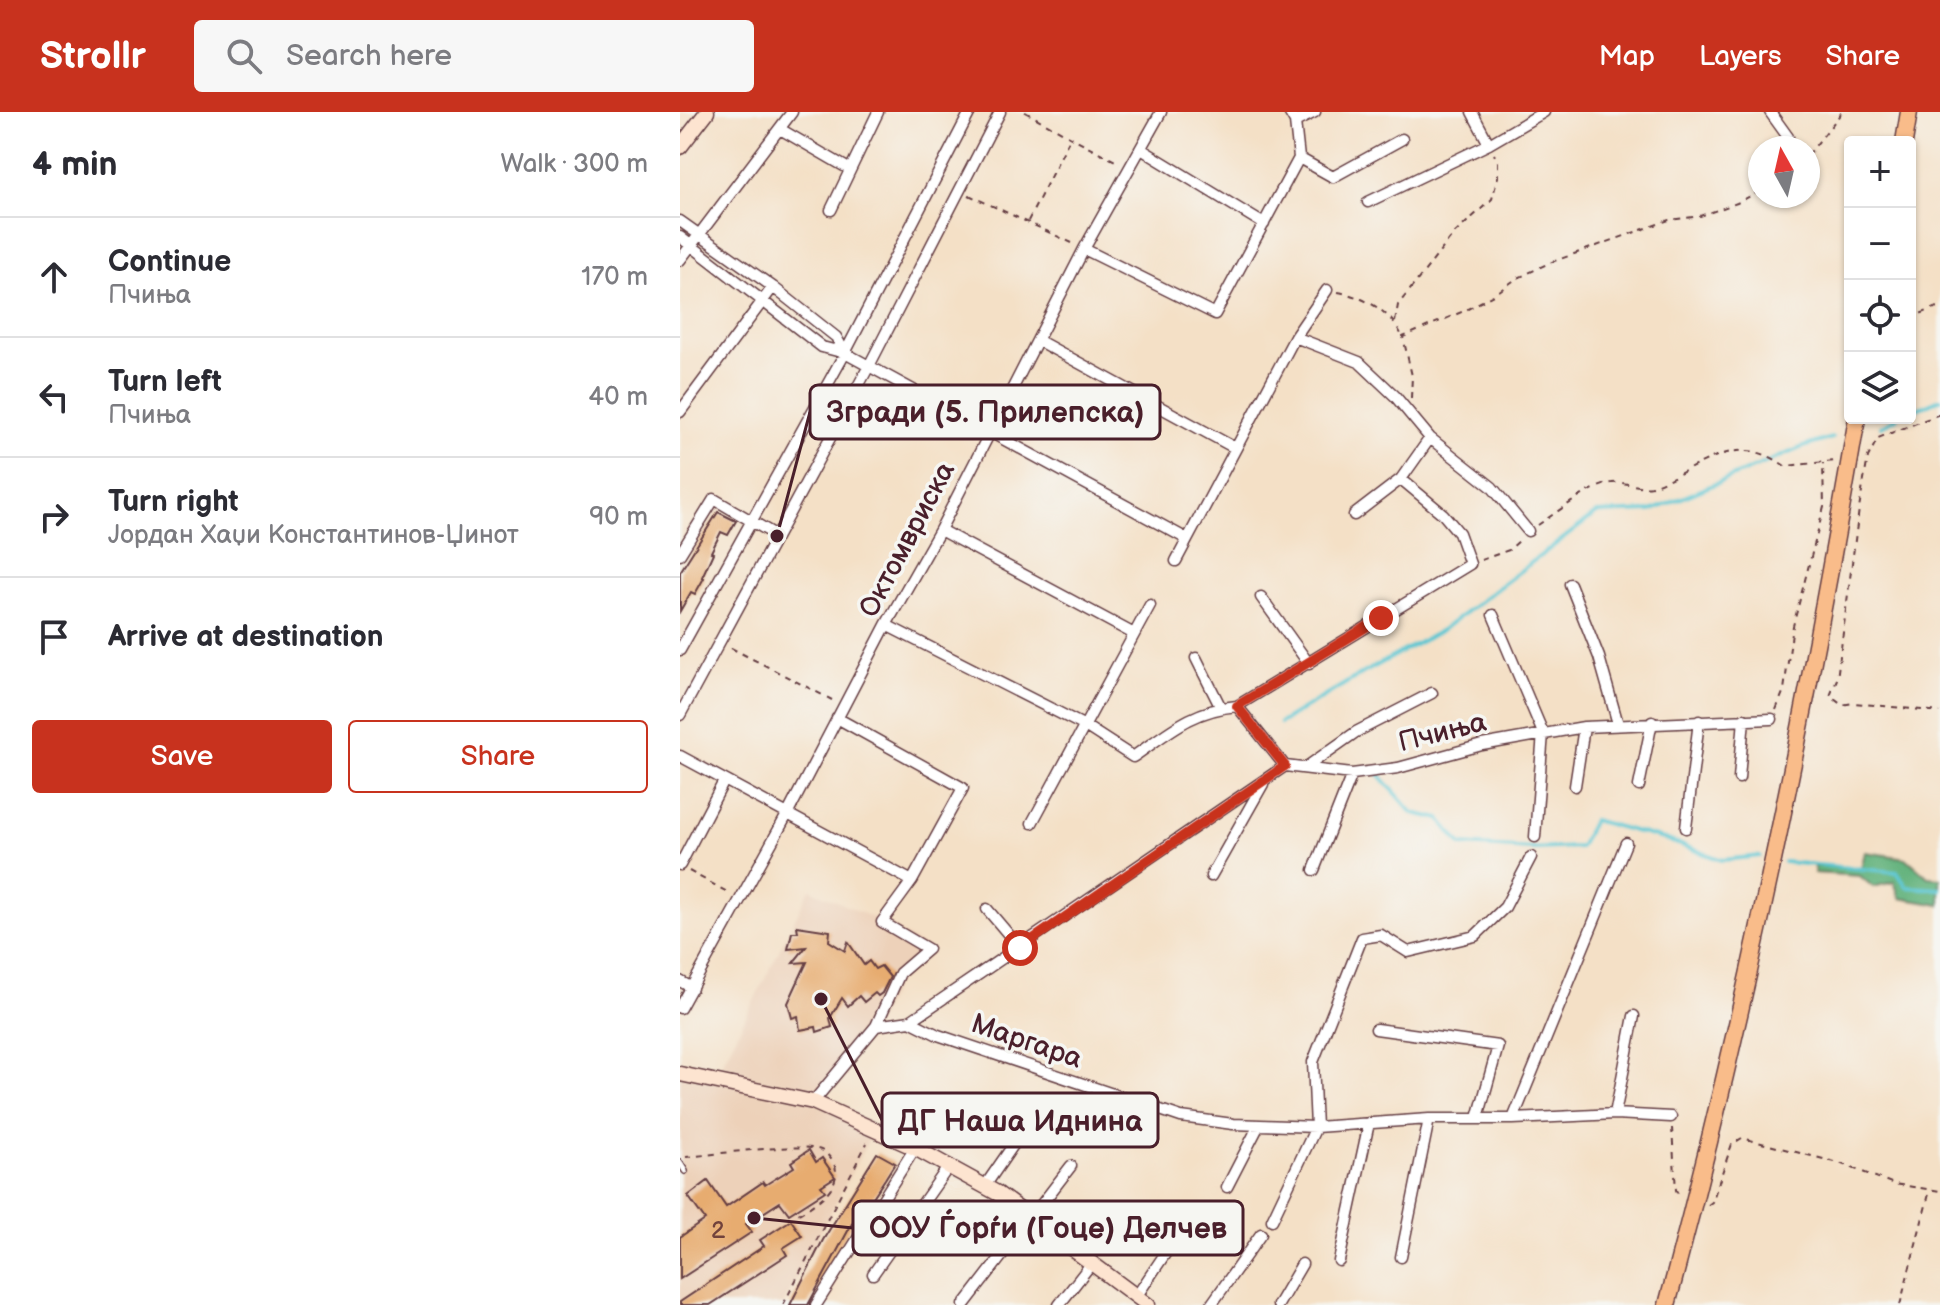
<!DOCTYPE html>
<meta charset="utf-8">
<style>
body{margin:0;font-family:"Balsamiq Sans",sans-serif;background:#f7f7f7;color:#2b2b33}
.controls{position:absolute;right:24px;top:24px;display:grid;overflow:hidden;border-radius:8px;box-shadow:0 2px 6px #0004}
.controls button{width:72px;height:72px;display:grid;place-items:center;padding:0;border:0;border-bottom:2px solid #e1e1e2;background:#fff;color:#2b2b33;font:40px sans-serif}
.compass{position:absolute;left:1068px;top:24px;width:72px;height:72px;border-radius:50%;background:#fff;box-shadow:0 2px 6px #0004;rotate:352deg}
.stop{position:absolute;width:24px;height:24px;margin:-18px;border:6px solid #c8321e;border-radius:50%;background:#fff}
.stop.end{background:#c8321e;border-color:#fff;box-shadow:0 2px 8px #0008}
.list{margin:0;padding:0;list-style:none}
h2{display:flex;justify-content:space-between;align-items:center;height:104px;margin:0;padding:0 32px;font-size:34px}
h2 small{font-size:26px;font-weight:400;color:#7c7c81}
.list li{display:grid;grid-template-columns:52px 1fr auto;gap:24px;align-items:center;box-sizing:border-box;height:120px;padding:0 32px;border-top:2px solid #e1e1e2}
.list b{display:block;font-size:30px;white-space:nowrap}
.list p{margin:0;font-size:26px;white-space:nowrap;color:#7c7c81}
.list em{font-size:26px;font-style:normal;color:#7c7c81}
.actions{display:flex;gap:16px;padding:24px 32px}
.actions a{flex:1;padding:18px 0;border:2px solid #c8321e;border-radius:8px;text-align:center;font-size:28px;color:#c8321e}
.actions .main{background:#c8321e;color:#fff}
.icon{flex:none;width:44px;height:44px;fill:none;stroke:currentColor;stroke-width:2;stroke-linecap:round;stroke-linejoin:round}
.map{position:relative;flex:none;width:1260px;height:1193px;overflow:hidden}
header{display:flex;align-items:center;gap:48px;box-sizing:border-box;height:112px;padding:0 40px;background:#c8321e;color:#fff}
header strong{font-size:38px}
nav{display:flex;gap:44px;margin-inline-start:auto;font-size:28px}
.search{width:560px;height:72px;background:#f7f7f7;display:flex;align-items:center;gap:20px;box-sizing:border-box;padding:0 28px;border-radius:8px;color:#7c7c81;font-size:30px}
main{display:flex}
aside{flex:1;background:#fff}
.map>svg:first-child{display:block}
</style>
<header>
<strong>Strollr</strong>
<div class="search"><svg class="icon" aria-label="search" viewBox="0 0 24 24"><circle cx="10" cy="10" r="6"/><path d="M15 15l6 6"/></svg>Search here</div>
<nav><a>Map</a><a>Layers</a><a>Share</a></nav>
</header>
<main>
<aside>
<h2>4 min<small>Walk · 300 m</small></h2>
<ul class="list">
<li><svg class="icon" aria-label="ahead" viewBox="0 0 24 24"><path d="M12 20V5M6 11l6-6 6 6"/></svg><div><b>Continue</b><p>Пчиња</p></div><em>170 m</em></li>
<li><svg class="icon" aria-label="left" viewBox="0 0 24 24"><path d="M17 20v-9H6M10 6l-5 5 5 5"/></svg><div><b>Turn left</b><p>Пчиња</p></div><em>40 m</em></li>
<li><svg class="icon" aria-label="right" viewBox="0 0 24 24"><path d="M7 20v-9h11M14 6l5 5-5 5"/></svg><div><b>Turn right</b><p>Јордан Хаџи Константинов-Џинот</p></div><em>90 m</em></li>
<li><svg class="icon" aria-label="arrive" viewBox="0 0 24 24"><path d="M6 21V4h12l-3 4 3 4H6"/></svg><div><b>Arrive at destination</b></div></li>
</ul>
<div class="actions"><a class="main">Save</a><a>Share</a></div>
</aside>
<div class="map">
<svg width="1260" height="1193" viewBox="0 0 1260 1193">
<rect width="100%" height="100%" fill="#f6f6f2"/>
<filter id="ink" filterUnits="userSpaceOnUse"><feTurbulence type="fractalNoise" baseFrequency=".0125" numOctaves="2"/><feDisplacementMap in="SourceGraphic" scale="16" xChannelSelector="R" yChannelSelector="G"/><feConvolveMatrix kernelMatrix="1 2 1 2 8 2 1 2 1" color-interpolation-filters="sRGB"/></filter>
<filter id="wash" filterUnits="userSpaceOnUse"><feTurbulence type="fractalNoise" baseFrequency=".006" numOctaves="4" result="noise"/><feDisplacementMap in="SourceGraphic" scale="32" xChannelSelector="R" yChannelSelector="G"/><feGaussianBlur stdDeviation="1.8" result="paint"/><feColorMatrix in="noise" values="0 0 0 0 0 0 0 0 0 0 0 0 0 0 0 0 0 1.4 0 .05"/><feComposite in="paint" operator="in"/></filter>
<g filter="url(#wash)">
<rect width="100%" height="100%" fill="#f4e0c6"/>
<path fill="#edd1b9" d="M 130,777 L 202,810 L 248,837 L 220,861 L 196,914 L 133,989 L 193,1019 L 103,1193 L 0,1193 L 0,962 L 34,968 Z"/>
<path fill="#65b37e" stroke="#586954" stroke-width="2" d="M 1185,740 L 1226,746 L 1248,765 L 1260,766 L 1260,793 L 1220,786 L 1214,770 L 1193,775 L 1180,764 L 1134,761 L 1135,754 L 1181,757 Z"/>
<g fill="none" stroke-linecap="round" stroke-linejoin="round">
<path stroke="#5ac6d2" stroke-width="4" d="M 1230,300 L 1260,287
M 1201,314 L 1217,306
M 600,611 L 683,561 L 762,518 L 917,401 L 971,399 L 1123,335 L 1152,326
M 697,660 L 733,701 L 760,707 L 781,733 L 854,737 L 900,735 L 913,708 L 987,728 L 1042,748 L 1080,744
M 1104,750 L 1217,760 L 1227,775 L 1260,777"/>
</g>
<g id="blocks">
<path fill="#e7ac6f" d="M 38,400 L 56,409 L 48,423 L 41,420 L 31,440 L 33,441 L 22,465 L 24,466 L 15,482 L 11,480 L 0,499 L 0,460 Z
M 117,814 L 150,819 L 149,829 L 165,839 L 168,830 L 184,853 L 189,849 L 195,857 L 201,854 L 210,865 L 202,881 L 198,884 L 195,881 L 184,890 L 179,884 L 168,894 L 162,886 L 150,906 L 152,915 L 137,920 L 136,915 L 120,918 L 118,904 L 112,906 L 108,891 L 127,850 L 113,851 L 126,835 L 108,837 L 112,820 L 118,820 Z
M 129,1038 L 136,1050 L 142,1046 L 155,1065 L 141,1074 L 145,1079 L 109,1102 L 100,1090 L 66,1112 L 72,1120 L 0,1167 L 0,1125 L 25,1108 L 8,1084 L 28,1069 L 46,1095 L 83,1070 L 85,1073 L 114,1055 L 111,1050 Z
M 197,1041 L 215,1051 L 205,1067 L 178,1108 L 175,1106 L 128,1193 L 110,1193 L 143,1128 Z
M 111,1108 L 122,1124 L 103,1136 L 107,1143 L 30,1193 L 0,1193 L 0,1190 L 84,1134 L 80,1128 Z"/>
</g>
</g>
<g filter="url(#ink)">
<use href="#blocks" fill-opacity="0" stroke="#643c42" stroke-width="2"/>
<g fill="none" stroke-linecap="round" stroke-linejoin="round">
<defs>
<path id="lane" d="M 0,1051 L 5,1059"/>
<path id="street" d="M 792,0 L 809,32
M 1090,0 L 1108,25
M 615,10 L 635,0
M 100,17 L 169,57
M 461,37 L 584,112
M 619,46 L 653,65 L 722,27
M 688,90 L 809,32 L 864,0
M 151,98 L 198,0
M 0,109 L 93,175 L 156,225 L 165,241
M 0,125 L 142,235 L 165,241 L 507,427
M 404,137 L 535,202 L 619,46 L 615,10 L 609,0
M 0,148 L 112,0
M 615,225 L 679,250 L 715,284 L 750,326 L 812,375 L 848,419
M 359,229 L 555,336
M 0,300 L 93,175
M 674,403 L 721,367 L 750,326
M 260,418 L 454,522
M 0,442 L 34,387 L 97,424
M 496,449 L 615,225 L 647,178
M 890,472 L 919,545 L 938,612
M 581,485 L 629,552
M 813,503 L 863,621 L 855,725
M 206,513 L 405,614 L 453,645 C 489,620 512,598 557,594 L 605,654
M 0,538 L 165,241 L 290,0
M 516,546 L 541,596
M 557,594 L 790,452 L 779,421 L 763,402 L 721,367
M 0,603 L 189,254 L 320,0
M 0,644 L 232,769
M 625,656 L 676,620 L 752,581
M 1059,666 L 1064,607
M 895,674 L 904,615
M 959,674 L 972,610
M 352,711 L 470,493
M 1006,716 L 1019,609
M 0,753 L 44,669
M 634,758 L 672,662
M 531,764 L 583,672
M 307,797 L 340,836
M 0,869 L 12,876
M 0,896 L 108,701 L 206,513 L 260,418 L 404,137 L 481,0
M 230,909 L 605,654 L 672,662 L 718,656 L 802,633 L 904,615 L 1092,607
M 196,914 L 230,909 L 258,923 L 501,1005 L 553,1012 L 636,1015 L 749,1007 L 833,1007 L 935,1002 L 991,1005
M 696,917 L 818,934 L 798,1006
M 133,990 L 196,914 L 220,861 L 248,837 L 202,810 L 232,769 L 283,676 L 157,606
M 935,1002 L 954,904
M 833,1007 L 946,731
M 305,1074 L 347,1013
M 547,1075 L 579,1013
M 592,1108 L 636,1015 L 633,950 L 682,826 L 701,823 L 728,840 L 795,824 L 825,795 L 851,745
M 721,1145 L 749,1007
M 402,1146 L 430,1110
M 659,1149 L 689,1011
M 193,1162 L 269,1054
M 456,1185 L 499,1121
M 136,1193 L 235,1036
M 284,1193 L 391,1054
M 379,1193 L 411,1152
M 531,1193 L 581,1122
M 598,1193 L 622,1152"/>
<path id="secondary" d="M 0,35 L 27,0
M 0,962 L 133,990 L 235,1036 L 317,1081 L 468,1193"/>
<path id="primary" d="M 1224,30 L 1229,0
M 987,1193 C 1066,901 1126,604 1177,306"/>
</defs>
<use href="#lane" stroke="#643c42" stroke-width="8"/>
<use href="#street" stroke="#643c42" stroke-width="13"/>
<use href="#secondary" stroke="#643c42" stroke-width="17"/>
<use href="#primary" stroke="#643c42" stroke-width="19"/>
<path stroke="#643c42" stroke-width="2" stroke-dasharray="6 6" stroke-linecap="butt" d="M 345,0 L 439,51
M 1128,43 L 1162,0
M 289,83 L 392,131
M 348,109 L 390,26
M 658,180 C 685,185 710,199 722,224
M 1230,206 L 1260,194
M 715,210 L 718,193 L 774,122 L 812,87 L 818,65 L 818,50 L 814,42
M 731,286 L 732,264 L 723,225 L 784,199 L 815,182 L 836,167 L 869,151 L 989,108 L 1020,104 L 1057,91 L 1080,79
M 1260,302 L 1198,326 L 1188,345 L 1179,397 L 1157,567 L 1150,584 L 1162,593 L 1174,591 L 1260,600
M 858,413 C 874,402 914,372 932,371 C 946,369 962,378 975,373 C 1022,355 1055,318 1105,354 L 1156,349
M 801,448 L 829,438 L 841,427
M 51,536 L 152,588
M 1096,598 L 1104,578 L 1113,514 L 1144,395 L 1143,351
M 9,759 L 49,781
M 992,1016 L 996,1078 L 999,1084
M 6,1045 C 30,1043 127,1029 143,1039 C 150,1044 156,1053 156,1060 C 157,1080 130,1095 115,1104
M 1028,1093 L 1032,1090 L 1052,1032 L 1062,1026 L 1159,1051 L 1214,1072 L 1260,1079
M 103,1193 L 187,1031
M 1220,1193 L 1250,1078"/>
<use href="#lane" stroke="#fff" stroke-width="5"/>
<use href="#street" stroke="#fff" stroke-width="10"/>
<use href="#secondary" stroke="#fde4d0" stroke-width="14"/>
<use href="#primary" stroke="#f9bc8a" stroke-width="16"/>
</g>
</g>
<g fill="none" stroke-linecap="round" stroke-linejoin="round" filter="url(#ink)">
<path stroke="#c8321e" stroke-width="10" d="M 340,836 L 605,654 L 557,594 L 701,506"/>
</g>
<g text-anchor="middle" stroke-width="7" stroke-linejoin="round" paint-order="stroke">
<g font-size="24" fill="#71423c">
<text x="38" y="1126">2</text>
</g>
<g font-size="28" fill="#4a1f2b" stroke="#f6f6f2">
<text transform="translate(226 427) rotate(-62)" y="10">Октомвриска</text>
<text transform="translate(762 619) rotate(-14)" y="10">Пчиња</text>
<text transform="translate(347 928) rotate(19)" y="10">Маргара</text>
</g>
</g>
<path fill="none" stroke="#4a1f2b" stroke-width="3" d="M97 424L130 300M141 887L202 1008M74 1106L173 1116"/>
<g fill="#4a1f2b" stroke="#f6f6f2" stroke-width="3">
<circle cx="97" cy="424" r="8"/>
<circle cx="141" cy="887" r="8"/>
<circle cx="74" cy="1106" r="8"/>
</g>
<g fill="#f6f6f2" stroke="#4a1f2b" stroke-width="3">
<rect x="130" y="273" width="350" height="54" rx="8"/>
<rect x="202" y="981" width="276" height="54" rx="8"/>
<rect x="173" y="1089" width="390" height="54" rx="8"/>
</g>
<g font-size="30" text-anchor="middle" font-weight="bold" fill="#4a1f2b">
<text x="305" y="310">Згради (5. Прилепска)</text>
<text x="340" y="1019">ДГ Наша Иднина</text>
<text x="368" y="1126">ООУ Ѓорѓи (Гоце) Делчев</text>
</g>
</svg>
<div class="controls">
<button>+</button>
<button>−</button>
<button><svg class="icon" aria-label="locate" viewBox="0 0 24 24"><circle cx="12" cy="12" r="6"/><path d="M12 2v4M12 18v4M2 12h4M18 12h4"/></svg></button>
<button><svg class="icon" aria-label="layers" viewBox="0 0 24 24"><path d="M12 4l9 5-9 5-9-5zM3 14l9 5 9-5"/></svg></button>
</div>
<svg class="compass" viewBox="-18 -18 36 36"><path d="M0-13l5 13h-10z" fill="#e53935"/><path d="M0 13l5-13h-10z" fill="#7c7c81"/></svg>
<div class="stop" style="left:340px;top:836px"></div>
<div class="stop end" style="left:701px;top:506px"></div>
</div>
</main>
